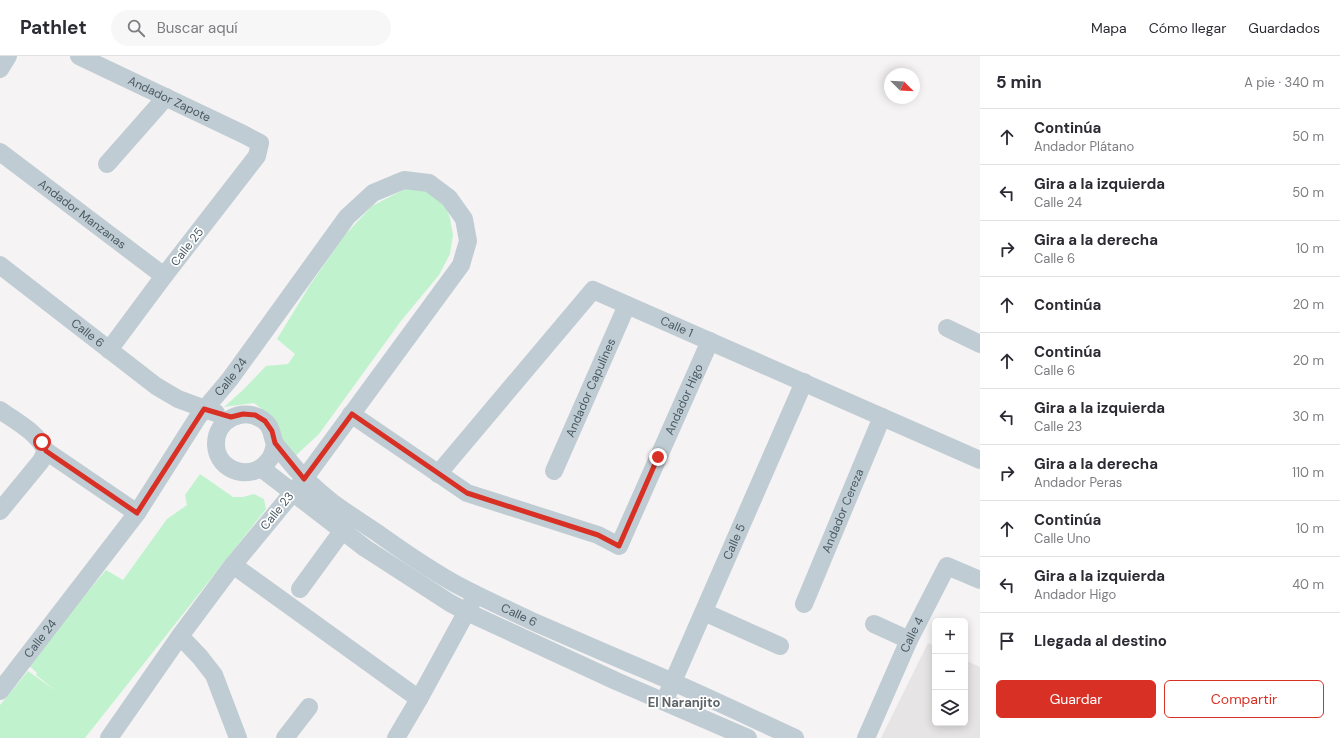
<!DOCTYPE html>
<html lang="es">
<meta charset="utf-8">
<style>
body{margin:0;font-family:"DM Sans",sans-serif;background:#f7f7f7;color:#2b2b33}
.controls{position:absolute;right:12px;bottom:12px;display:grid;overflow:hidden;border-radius:6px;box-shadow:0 2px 10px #0003}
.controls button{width:36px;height:36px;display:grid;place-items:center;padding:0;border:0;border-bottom:1px solid #e1e1e2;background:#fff;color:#2b2b33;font:20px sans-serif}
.compass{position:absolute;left:884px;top:12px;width:36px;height:36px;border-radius:50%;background:#fff;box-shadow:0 2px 10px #0003;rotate:114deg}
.stop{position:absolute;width:12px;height:12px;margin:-9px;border:3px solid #d93025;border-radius:50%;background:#fff}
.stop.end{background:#d93025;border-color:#fff;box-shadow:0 1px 4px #0008}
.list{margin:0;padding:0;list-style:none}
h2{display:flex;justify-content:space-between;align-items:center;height:52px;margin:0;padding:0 16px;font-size:17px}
h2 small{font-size:13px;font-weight:400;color:#7c7c81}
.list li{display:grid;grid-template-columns:26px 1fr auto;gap:12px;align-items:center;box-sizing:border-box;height:56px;padding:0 16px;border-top:1px solid #e1e1e2}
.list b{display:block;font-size:15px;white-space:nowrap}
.list p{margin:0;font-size:13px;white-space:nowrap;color:#7c7c81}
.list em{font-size:13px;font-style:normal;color:#7c7c81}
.actions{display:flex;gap:8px;padding:12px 16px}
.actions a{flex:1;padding:9px 0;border:1px solid #d93025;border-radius:6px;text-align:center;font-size:14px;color:#d93025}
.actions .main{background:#d93025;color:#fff}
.icon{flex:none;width:22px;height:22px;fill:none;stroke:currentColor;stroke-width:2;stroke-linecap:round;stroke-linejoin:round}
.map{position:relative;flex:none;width:980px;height:682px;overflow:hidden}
header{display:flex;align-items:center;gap:24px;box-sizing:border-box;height:56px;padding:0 20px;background:#fff;border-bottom:1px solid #e1e1e2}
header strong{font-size:19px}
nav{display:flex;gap:22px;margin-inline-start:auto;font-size:14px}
.search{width:280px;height:36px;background:#f7f7f7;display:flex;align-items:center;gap:10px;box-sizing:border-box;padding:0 14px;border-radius:22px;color:#7c7c81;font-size:15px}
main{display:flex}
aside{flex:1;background:#fff}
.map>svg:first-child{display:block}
</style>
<header>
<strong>Pathlet</strong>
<div class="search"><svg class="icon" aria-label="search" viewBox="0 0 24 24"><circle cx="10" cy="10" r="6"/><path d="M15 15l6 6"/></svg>Buscar aquí</div>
<nav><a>Mapa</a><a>Cómo llegar</a><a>Guardados</a></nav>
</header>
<main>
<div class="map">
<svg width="980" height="682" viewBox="0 0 980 682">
<rect width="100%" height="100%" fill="#f5f3f3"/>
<path fill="#e6e4e5" d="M 928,587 L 935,590 L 935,667 L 965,667 L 965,604 L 980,611 L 980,682 L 881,682 Z"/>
<path fill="#c0f3cd" d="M 405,133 L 429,134 L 444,145 L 450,162 L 453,179 L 450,198 L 439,219 L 401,265 L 319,378 L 292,403 L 272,361 L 254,347 L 224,351 L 243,334 L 266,310 L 288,308 L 295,298 L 277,283 L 310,229 L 344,180 L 372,150 Z
M 200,418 L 233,441 L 243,441 L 254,438 L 264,443 L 266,453 L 85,682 L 0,682 L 0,649 L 28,615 L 56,635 L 36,619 L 37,617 L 24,605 L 79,546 L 106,514 L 123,524 L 167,463 L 187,449 L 185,439 Z"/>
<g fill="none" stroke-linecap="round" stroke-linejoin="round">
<g stroke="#c0ccd3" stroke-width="18">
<path id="s1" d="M 79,0 L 243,78 L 260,87 L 257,100 L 164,220 L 109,294"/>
<path d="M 0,13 L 8,0"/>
<path id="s2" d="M 0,96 L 164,220"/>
<path d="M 107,108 L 166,41"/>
<path id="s3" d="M 0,209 L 156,330 L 178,343 L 216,357"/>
<path d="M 947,272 L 980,288"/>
<path d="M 0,354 C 17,366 37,376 46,395 L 41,405 L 0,455"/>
<path id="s4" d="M 351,358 L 467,437 L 598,479 L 619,490 L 710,285"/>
<path id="s5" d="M 275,387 C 274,393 273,400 268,405 C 253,426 217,416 216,389 C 215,364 243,350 263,364 C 273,371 271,379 275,388 C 278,392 282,396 285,400 C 299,418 315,433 333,447 C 347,457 362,467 376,476 C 401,494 426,511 452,526 C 479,541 507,553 534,566 C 571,582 607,598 643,613 C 695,635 745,659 795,682"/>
<path d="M 46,395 L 137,457"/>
<path d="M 261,412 L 365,492 L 450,547 L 467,556 L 616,625 L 748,682"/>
<path id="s6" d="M 554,415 L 627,249"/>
<path id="s7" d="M 438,418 L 593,234 L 980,404"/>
<path d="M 233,509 L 419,643"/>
<path d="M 300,533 L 343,474"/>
<path id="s8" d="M 804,548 L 882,361"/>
<path d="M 704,556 L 780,590"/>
<path d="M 874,568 L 909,584"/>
<path d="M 180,580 L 200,601 L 214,619 L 238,682"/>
<path id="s9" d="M 0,635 L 137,457 L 198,361 L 230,323 L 347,161 L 373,137 L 404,124 L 429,127 L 449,142 L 464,163 L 468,185 L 461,209 L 304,423 L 233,509 L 180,580 L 109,682"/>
<path id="s10" d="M 668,637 L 804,326"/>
<path d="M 285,682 L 309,651"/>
<path d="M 396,682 L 419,643 L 472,546"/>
<path id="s11" d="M 866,682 L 909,584 L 947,510 L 980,524"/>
</g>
</g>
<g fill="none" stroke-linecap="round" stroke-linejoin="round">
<path stroke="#d93025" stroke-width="5" d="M 42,386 L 46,395 L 137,457 L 204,353 L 231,361 L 243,358 L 255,359 L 265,365 L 272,375 L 275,387 L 304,423 L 352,358 L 467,437 L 598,479 L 619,490 L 658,401"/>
</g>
<g text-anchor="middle" stroke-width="3.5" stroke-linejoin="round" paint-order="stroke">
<g font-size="12" fill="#495962" stroke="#fff">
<text dy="4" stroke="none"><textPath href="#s1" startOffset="100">Andador Zapote</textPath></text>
<text dy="4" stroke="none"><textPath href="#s2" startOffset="103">Andador Manzanas</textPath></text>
<text transform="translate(187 191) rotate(-52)" y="4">Calle 25</text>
<text dy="4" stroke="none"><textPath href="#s7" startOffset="332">Calle 1</textPath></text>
<text dy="4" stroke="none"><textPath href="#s3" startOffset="111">Calle 6</textPath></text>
<text dy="4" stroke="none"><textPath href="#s9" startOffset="390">Calle 24</textPath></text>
<text dy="4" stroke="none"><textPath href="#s6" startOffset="91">Andador Capulines</textPath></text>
<text dy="4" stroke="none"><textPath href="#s4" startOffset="462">Andador Higo</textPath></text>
<text transform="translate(277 455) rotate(-51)" y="4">Calle 23</text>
<text dy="4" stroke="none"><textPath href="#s8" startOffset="101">Andador Cereza</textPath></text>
<text dy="4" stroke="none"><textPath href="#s10" startOffset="165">Calle 5</textPath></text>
<text dy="4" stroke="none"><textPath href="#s5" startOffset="484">Calle 6</textPath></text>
<text dy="4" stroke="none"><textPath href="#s11" startOffset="113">Calle 4</textPath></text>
<text dy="4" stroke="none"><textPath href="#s9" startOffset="66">Calle 24</textPath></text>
</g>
<g font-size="13" font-weight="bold" fill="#5e6468" stroke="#fff">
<text x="684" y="651">El Naranjito</text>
</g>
</g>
</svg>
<div class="controls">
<button>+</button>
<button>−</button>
<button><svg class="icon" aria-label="layers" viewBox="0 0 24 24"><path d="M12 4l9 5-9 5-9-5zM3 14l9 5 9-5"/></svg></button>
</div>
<svg class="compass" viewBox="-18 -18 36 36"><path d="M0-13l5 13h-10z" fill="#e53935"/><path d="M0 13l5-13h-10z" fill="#7c7c81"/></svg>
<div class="stop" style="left:42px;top:386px"></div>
<div class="stop end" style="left:658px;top:401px"></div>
</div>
<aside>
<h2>5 min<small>A pie · 340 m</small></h2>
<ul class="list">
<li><svg class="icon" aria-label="ahead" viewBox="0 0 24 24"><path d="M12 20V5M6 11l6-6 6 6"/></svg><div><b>Continúa</b><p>Andador Plátano</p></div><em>50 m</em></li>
<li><svg class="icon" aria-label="left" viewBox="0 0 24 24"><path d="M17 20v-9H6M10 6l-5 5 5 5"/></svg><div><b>Gira a la izquierda</b><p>Calle 24</p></div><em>50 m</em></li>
<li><svg class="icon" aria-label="right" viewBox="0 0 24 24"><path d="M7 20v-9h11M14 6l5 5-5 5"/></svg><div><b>Gira a la derecha</b><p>Calle 6</p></div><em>10 m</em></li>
<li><svg class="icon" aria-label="ahead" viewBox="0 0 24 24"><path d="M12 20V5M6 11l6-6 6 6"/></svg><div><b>Continúa</b></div><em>20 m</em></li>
<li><svg class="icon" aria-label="ahead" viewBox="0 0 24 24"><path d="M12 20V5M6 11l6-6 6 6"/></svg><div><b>Continúa</b><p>Calle 6</p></div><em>20 m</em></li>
<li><svg class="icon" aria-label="left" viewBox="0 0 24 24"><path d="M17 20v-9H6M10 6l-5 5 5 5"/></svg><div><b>Gira a la izquierda</b><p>Calle 23</p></div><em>30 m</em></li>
<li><svg class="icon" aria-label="right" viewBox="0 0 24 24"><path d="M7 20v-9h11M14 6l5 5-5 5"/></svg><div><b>Gira a la derecha</b><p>Andador Peras</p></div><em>110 m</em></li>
<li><svg class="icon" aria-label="ahead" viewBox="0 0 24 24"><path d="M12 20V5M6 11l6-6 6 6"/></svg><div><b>Continúa</b><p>Calle Uno</p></div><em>10 m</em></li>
<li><svg class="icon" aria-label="left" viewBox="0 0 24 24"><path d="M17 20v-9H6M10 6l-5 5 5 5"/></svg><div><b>Gira a la izquierda</b><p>Andador Higo</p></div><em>40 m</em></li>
<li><svg class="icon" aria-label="arrive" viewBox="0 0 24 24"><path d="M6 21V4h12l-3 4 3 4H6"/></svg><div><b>Llegada al destino</b></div></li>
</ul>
<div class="actions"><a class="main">Guardar</a><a>Compartir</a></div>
</aside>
</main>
